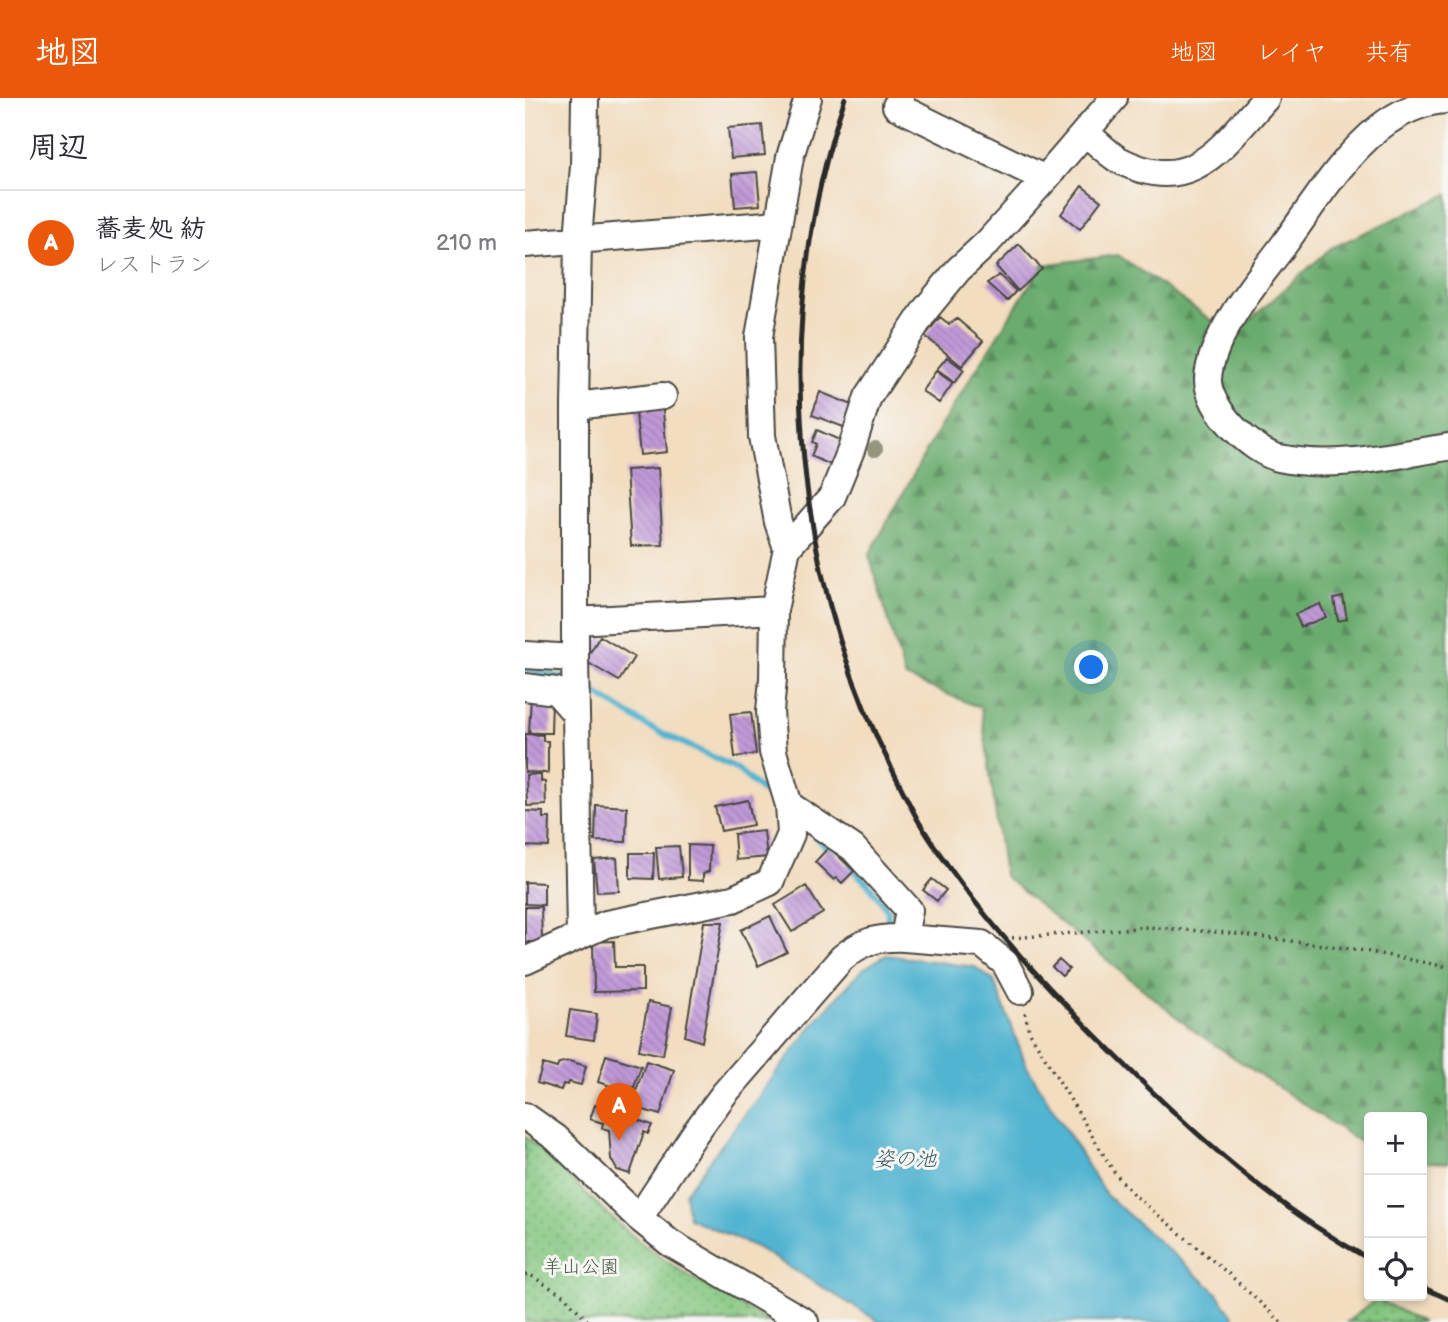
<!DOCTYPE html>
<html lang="ja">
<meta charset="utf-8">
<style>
body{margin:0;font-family:"Balsamiq Sans","Klee One",sans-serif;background:#f2f2f3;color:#2b2b33}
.controls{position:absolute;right:21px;bottom:21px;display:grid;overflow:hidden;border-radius:7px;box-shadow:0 4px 10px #0003}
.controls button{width:63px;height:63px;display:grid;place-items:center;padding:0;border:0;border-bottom:2px solid #e1e1e2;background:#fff;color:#2b2b33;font:35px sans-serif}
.you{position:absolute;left:567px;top:570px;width:24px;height:24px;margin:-18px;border:5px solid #fff;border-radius:50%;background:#1a73e8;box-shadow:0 0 0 10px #1a73e833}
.badge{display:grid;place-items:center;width:46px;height:46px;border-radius:50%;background:#ea580c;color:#fff;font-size:23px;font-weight:700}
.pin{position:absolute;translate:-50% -58px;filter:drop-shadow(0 2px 4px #0008)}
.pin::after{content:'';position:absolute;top:37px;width:24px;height:21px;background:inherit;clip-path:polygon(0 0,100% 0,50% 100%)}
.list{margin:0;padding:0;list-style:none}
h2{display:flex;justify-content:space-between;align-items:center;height:91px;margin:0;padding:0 28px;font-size:30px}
h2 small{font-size:23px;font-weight:400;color:#7c7c81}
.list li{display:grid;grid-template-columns:46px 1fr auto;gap:21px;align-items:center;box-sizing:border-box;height:105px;padding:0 28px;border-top:2px solid #e1e1e2}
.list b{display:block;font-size:26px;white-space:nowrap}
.list p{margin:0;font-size:23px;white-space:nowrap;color:#7c7c81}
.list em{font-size:23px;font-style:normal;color:#7c7c81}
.icon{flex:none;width:38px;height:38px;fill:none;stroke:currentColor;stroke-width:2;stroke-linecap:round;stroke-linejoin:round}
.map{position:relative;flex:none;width:923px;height:1224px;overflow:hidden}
header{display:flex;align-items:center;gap:42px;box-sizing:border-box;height:98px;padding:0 35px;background:#ea580c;color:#fff}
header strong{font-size:33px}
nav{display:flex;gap:38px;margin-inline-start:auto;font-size:24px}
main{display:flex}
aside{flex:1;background:#fff}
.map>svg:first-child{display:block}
</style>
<header>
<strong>地図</strong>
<nav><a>地図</a><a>レイヤ</a><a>共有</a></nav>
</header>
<main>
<aside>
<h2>周辺<small></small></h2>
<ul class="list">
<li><span class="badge">A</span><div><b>蕎麦処 紡</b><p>レストラン</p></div><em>210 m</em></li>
</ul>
</aside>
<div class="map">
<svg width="923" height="1224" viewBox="0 0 923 1224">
<defs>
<pattern id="forest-firs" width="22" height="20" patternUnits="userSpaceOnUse" patternTransform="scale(1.75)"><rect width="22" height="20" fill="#6bac6e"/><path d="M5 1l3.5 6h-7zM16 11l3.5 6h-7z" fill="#588c5b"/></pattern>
<pattern id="park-dots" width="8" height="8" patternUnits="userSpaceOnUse" patternTransform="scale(1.75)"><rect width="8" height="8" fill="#84c780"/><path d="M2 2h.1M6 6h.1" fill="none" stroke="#6ca269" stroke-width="1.8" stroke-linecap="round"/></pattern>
<pattern id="building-back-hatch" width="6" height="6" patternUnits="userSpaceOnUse" patternTransform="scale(1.75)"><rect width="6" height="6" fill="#c19ad9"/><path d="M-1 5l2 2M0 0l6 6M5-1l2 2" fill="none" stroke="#9d7eb0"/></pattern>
</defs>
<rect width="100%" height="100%" fill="#f6f6f2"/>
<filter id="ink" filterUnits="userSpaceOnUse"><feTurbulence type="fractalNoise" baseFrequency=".0143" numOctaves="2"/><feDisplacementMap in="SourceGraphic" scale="14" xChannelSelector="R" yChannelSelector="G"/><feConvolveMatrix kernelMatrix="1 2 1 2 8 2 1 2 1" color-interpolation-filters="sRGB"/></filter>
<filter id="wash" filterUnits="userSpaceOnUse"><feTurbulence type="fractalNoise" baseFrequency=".00686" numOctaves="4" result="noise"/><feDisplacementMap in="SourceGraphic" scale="28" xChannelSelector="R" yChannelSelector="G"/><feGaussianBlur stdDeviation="1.57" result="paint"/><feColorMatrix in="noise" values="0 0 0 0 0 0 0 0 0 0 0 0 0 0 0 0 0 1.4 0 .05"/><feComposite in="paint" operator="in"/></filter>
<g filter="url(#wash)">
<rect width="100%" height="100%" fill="#f2ddbf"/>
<path fill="url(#forest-firs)" stroke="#4b6c4c" stroke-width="2" d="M 923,96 L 923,1065 L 897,1064 L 897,1019 L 844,1019 L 844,1050 L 669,933 L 479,778 L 456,610 L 380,579 L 344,457 L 413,332 L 517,167 L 593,157 L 708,237 L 806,150 Z"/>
<path fill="url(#park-dots)" stroke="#587956" stroke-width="2" d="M 0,1038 C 36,1068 67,1104 103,1134 C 146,1171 196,1196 244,1224 L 0,1224 Z
M 852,1201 L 897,1224 L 822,1224 Z"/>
<path fill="#51b4d0" stroke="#3e707e" stroke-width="2" d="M 361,857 L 450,869 L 469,883 L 502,969 L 581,1097 L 690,1193 L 707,1216 L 710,1224 L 355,1224 L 231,1149 L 164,1120 L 160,1095 L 294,919 L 338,871 Z"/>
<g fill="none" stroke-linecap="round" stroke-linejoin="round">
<path stroke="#51b4d0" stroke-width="6" d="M 0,572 L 45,580
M 58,587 L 124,629 L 211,670 L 253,707
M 290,739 L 308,755
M 325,769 L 345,788 L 363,813 L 362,835"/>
</g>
<g id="blocks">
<path fill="url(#building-back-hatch)" d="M 237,27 L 240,57 L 206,60 L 203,30 Z
M 232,74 L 235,107 L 210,109 L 207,76 Z
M 557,88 L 576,103 L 555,131 L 536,116 Z
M 494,146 L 517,171 L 493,193 L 471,168 Z
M 474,177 L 491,193 L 482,203 L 462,185 Z
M 415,219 L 424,226 L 432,221 L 458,243 L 437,268 L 400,238 Z
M 422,259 L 439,272 L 429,285 L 412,271 Z
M 411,273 L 428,285 L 414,305 L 397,293 Z
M 295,294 L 330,308 L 321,330 L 287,317 Z
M 137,303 L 142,354 L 115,357 L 110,306 Z
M 292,332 L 321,345 L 310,369 L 286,358 L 291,346 L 287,344 Z
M 133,370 L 138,447 L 106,448 L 101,372 Z
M 818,499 L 822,521 L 813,523 L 809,501 Z
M 795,506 L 801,519 L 776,529 L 770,516 Z
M 75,538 L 109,559 L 94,583 L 60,563 Z
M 6,599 L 27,601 L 26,635 L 4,635 Z
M 226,614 L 231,656 L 210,659 L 205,616 Z
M 0,636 L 18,637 L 18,643 L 23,643 L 23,675 L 0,674 Z
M 16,676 L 16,683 L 20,684 L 21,707 L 2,708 L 1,677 Z
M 223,702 L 228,727 L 196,733 L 190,709 Z
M 71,707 L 102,709 L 101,744 L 70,743 Z
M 0,713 L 18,714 L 18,720 L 25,720 L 24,749 L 0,748 Z
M 239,733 L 242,759 L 211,762 L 209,736 Z
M 163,747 L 185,748 L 184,773 L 178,776 L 178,783 L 163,782 Z
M 154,748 L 157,779 L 134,781 L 131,749 Z
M 304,749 L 329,773 L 317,785 L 312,780 L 309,782 L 290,764 Z
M 105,755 L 129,755 L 128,781 L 105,780 Z
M 92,760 L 94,793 L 72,794 L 69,762 Z
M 407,781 L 421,792 L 412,803 L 398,792 Z
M 0,784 L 19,785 L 19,807 L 0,806 Z
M 281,788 L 298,815 L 267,834 L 250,807 Z
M 0,809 L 16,809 L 17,844 L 0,844 Z
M 245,818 L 262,854 L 233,868 L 216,832 Z
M 179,824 L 198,824 L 177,944 L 160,938 Z
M 89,843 L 90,869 L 118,869 L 118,893 L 69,894 L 68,844 Z
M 534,862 L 544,871 L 537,878 L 527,869 Z
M 123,904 L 147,909 L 138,957 L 114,952 Z
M 45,912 L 72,916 L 69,942 L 41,938 Z
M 81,957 L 116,968 L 107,995 L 73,984 Z
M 44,963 L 61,968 L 56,987 L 44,984 L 43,987 L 38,986 L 36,992 L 12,985 L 18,966 L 32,970 L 34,965 Z
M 121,963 L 149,972 L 135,1017 L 106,1008 Z
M 70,1007 L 127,1027 L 123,1036 L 119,1034 L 105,1076 L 92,1072 L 86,1061 L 84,1032 L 77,1030 L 78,1025 L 65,1021 Z"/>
</g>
</g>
<g filter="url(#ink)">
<use href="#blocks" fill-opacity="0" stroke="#494641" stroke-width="2"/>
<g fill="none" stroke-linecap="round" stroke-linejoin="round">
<defs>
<path id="minor" d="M 375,0 L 371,8 L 520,81
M 923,2 C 900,2 873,15 855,29 C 815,61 788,107 758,148 C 741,171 722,193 708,217 C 697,235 684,260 683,281 C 682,310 727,354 754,360 C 809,372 869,357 923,349
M 561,35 C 571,43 582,55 594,62 C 667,100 697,48 741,0
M 0,146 L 253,126
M 50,308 L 138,298
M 262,450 L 307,399 L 326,352 L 343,299 L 401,211 L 433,172 L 462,145 L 520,81 L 589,0
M 50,523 L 249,512
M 0,557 L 50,560
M 0,589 L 31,593 L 51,616
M 55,836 L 50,560 L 50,308 L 53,141 L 59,68 L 60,0
M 379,840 L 457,846 L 480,865 L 495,893
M 0,863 L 81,826 L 208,801 L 245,784 L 266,736 L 264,707 L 248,654 L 245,613 L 248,581 L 249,512 L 262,450 L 253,424 L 237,338 L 234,239 L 265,59 L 283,0
M 0,1018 L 31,1040 L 114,1120 L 145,1145 L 280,1224
M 114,1120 L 170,1035 L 199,996 L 317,860 C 337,843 353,839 379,840 L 384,812 L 328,750 L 264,707"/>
</defs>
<use href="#minor" stroke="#494641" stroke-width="30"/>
<path stroke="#494641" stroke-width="3.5" stroke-dasharray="2 5" stroke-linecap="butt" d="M 487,840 L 623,829 L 702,835 L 829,851 L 923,869
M 500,915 L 504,933 L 589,1074 L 608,1096 L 705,1177 L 756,1224
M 0,1177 L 5,1177 L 39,1198 L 64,1224"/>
<use href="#minor" stroke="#fff" stroke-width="26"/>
<path stroke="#2b2b2b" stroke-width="5" d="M 320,0 C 246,219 264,469 369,675 C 377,691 385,708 394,724 C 449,813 522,890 595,962 C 670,1037 751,1110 844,1161
M 897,1189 L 923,1201"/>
</g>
<circle fill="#93957b" cx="350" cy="351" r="8"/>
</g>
<g text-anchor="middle" stroke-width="6" stroke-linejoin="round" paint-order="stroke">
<g font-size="19" fill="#465a44" stroke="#f6f6f2">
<text x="56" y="1175">羊山公園</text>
</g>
<g font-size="21" font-style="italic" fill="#385b65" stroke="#f6f6f2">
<text x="380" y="1068">姿の池</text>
</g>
</g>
</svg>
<div class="controls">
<button>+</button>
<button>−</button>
<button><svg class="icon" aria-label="locate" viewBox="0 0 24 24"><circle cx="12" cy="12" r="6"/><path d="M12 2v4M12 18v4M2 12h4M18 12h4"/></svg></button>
</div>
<div class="you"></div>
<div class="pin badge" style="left:94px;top:1043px">A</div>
</div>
</main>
